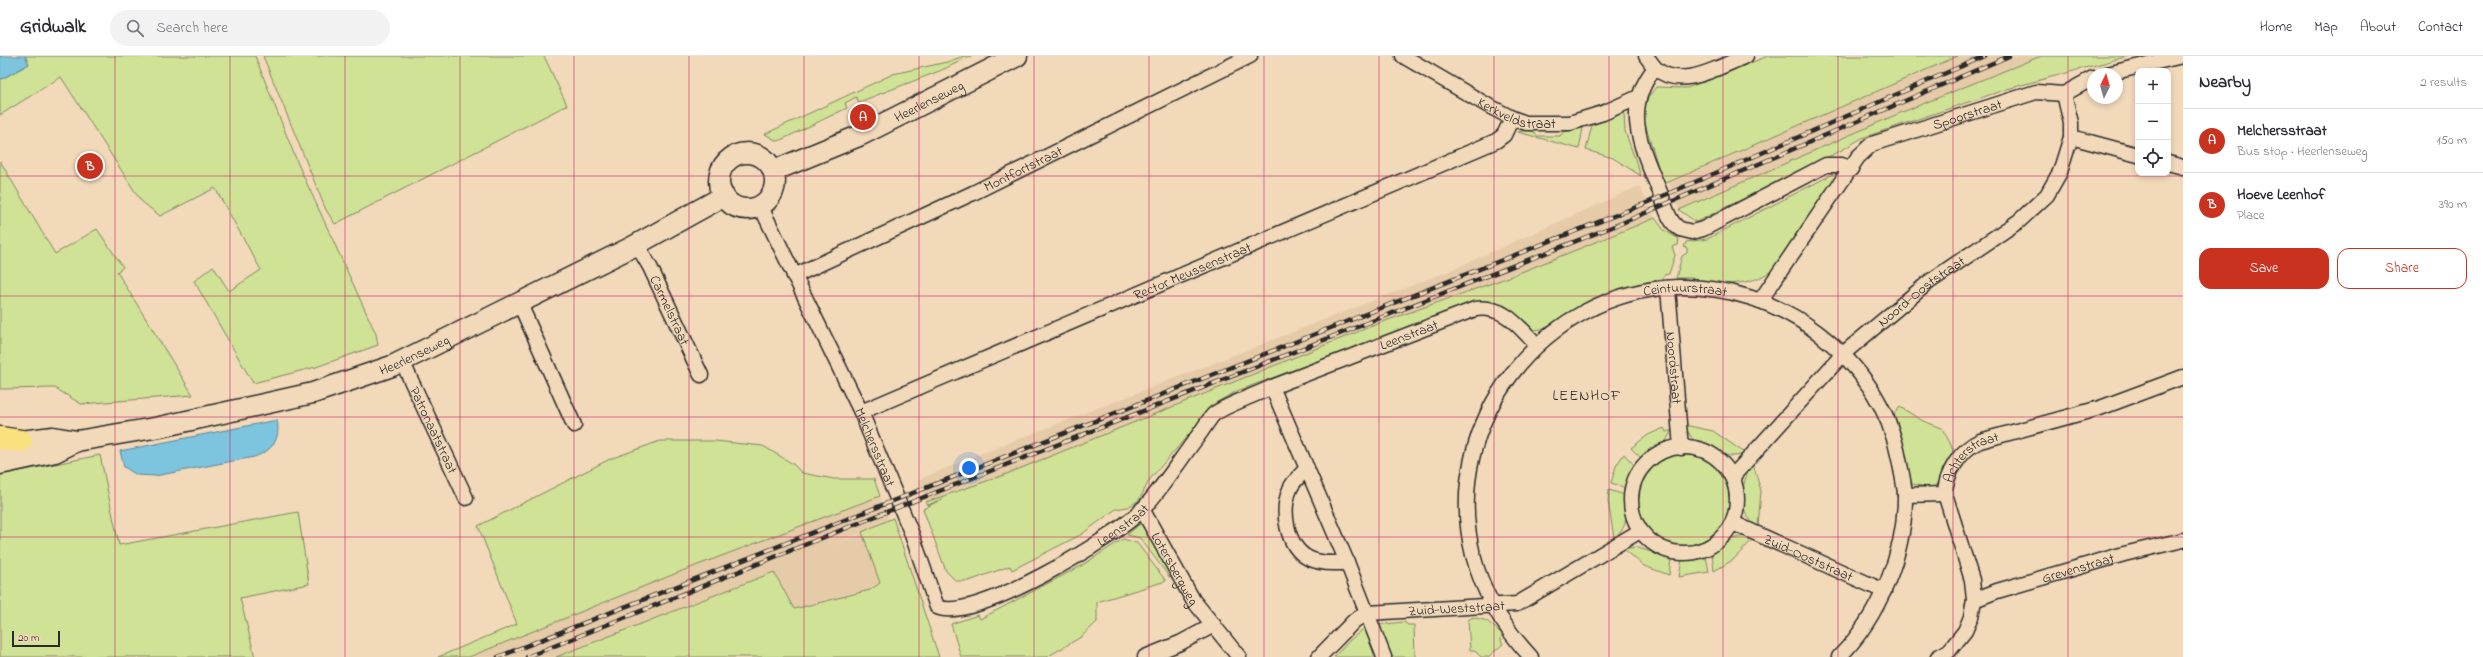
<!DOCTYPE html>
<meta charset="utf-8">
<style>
body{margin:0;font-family:"Indie Flower",sans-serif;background:#f2f2f3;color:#2b2b33}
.controls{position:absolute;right:12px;top:12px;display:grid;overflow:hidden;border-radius:8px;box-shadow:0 2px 6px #0003}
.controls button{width:36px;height:36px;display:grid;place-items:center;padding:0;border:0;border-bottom:1px solid #e1e1e2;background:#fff;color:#2b2b33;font:20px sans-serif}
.compass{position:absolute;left:2087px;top:12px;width:36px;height:36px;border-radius:50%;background:#fff;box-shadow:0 2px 6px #0003;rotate:5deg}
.scale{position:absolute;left:12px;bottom:10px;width:48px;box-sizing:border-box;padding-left:4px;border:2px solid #2b2b2b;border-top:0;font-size:11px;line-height:14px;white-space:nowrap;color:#2b2b2b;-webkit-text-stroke:3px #f2d9ba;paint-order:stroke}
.you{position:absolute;left:969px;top:412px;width:14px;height:14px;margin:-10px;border:3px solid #fff;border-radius:50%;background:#1a73e8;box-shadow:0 0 0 6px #1a73e833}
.badge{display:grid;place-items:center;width:26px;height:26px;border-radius:50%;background:#c8321e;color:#fff;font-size:13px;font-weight:700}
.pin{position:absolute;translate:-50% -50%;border:2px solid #fff;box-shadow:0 1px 4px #0006}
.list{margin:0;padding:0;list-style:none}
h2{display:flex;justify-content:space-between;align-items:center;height:52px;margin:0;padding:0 16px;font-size:17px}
h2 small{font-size:13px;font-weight:400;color:#7c7c81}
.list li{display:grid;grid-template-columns:26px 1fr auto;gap:12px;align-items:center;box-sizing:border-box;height:64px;padding:0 16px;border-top:1px solid #e1e1e2}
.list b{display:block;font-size:15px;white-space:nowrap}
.list p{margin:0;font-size:13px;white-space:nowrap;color:#7c7c81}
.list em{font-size:13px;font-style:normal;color:#7c7c81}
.actions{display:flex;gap:8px;padding:12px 16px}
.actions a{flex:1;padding:9px 0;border:1px solid #c8321e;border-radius:12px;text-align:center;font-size:14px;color:#c8321e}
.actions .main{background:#c8321e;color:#fff}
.icon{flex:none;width:22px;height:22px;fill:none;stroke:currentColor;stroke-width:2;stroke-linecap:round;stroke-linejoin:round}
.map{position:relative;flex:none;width:2183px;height:601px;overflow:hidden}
header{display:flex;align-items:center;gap:24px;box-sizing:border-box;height:56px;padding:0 20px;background:#fff;border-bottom:1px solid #e1e1e2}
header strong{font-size:19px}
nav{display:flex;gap:22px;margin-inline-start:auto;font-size:14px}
.search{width:280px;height:36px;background:#f2f2f3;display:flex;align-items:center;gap:10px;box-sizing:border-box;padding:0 14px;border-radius:22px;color:#7c7c81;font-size:15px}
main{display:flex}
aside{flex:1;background:#fff}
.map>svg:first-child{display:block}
</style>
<header>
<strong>Gridwalk</strong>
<div class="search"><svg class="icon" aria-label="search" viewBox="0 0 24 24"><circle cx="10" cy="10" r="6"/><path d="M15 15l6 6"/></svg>Search here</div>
<nav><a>Home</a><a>Map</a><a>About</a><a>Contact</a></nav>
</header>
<main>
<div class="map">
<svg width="2183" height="601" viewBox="0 0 2183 601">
<rect width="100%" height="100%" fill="#f2d9ba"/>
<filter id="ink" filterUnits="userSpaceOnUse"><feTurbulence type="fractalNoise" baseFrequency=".025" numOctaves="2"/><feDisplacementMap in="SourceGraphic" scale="8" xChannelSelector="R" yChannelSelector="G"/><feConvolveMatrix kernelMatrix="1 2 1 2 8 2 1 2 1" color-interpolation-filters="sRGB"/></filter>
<g filter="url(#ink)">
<path fill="#e6cba9" d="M 1958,0 L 2042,0 L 1900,57 L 1679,154 L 1669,127 Z
M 1639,130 L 1656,164 L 928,450 L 918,424 L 965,404 L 1449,215 Z
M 880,440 L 889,464 L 834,489 L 863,477 L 880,527 L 870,534 L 794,553 L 774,516 L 556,601 L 466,601 L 682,515 Z"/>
<path fill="#d0e296" stroke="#7e8660" d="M 25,0 L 255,0 L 298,108 L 376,278 L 378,289 L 316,311 L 253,327 L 194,225 L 213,210 L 229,235 L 261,214 L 215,132 L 160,160 L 141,145 L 61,21 L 0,59 L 0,24 L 29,8 Z
M 263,0 L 544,0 L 567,49 L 335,168 L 326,154 Z
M 964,0 L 971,0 L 942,14 L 859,46 L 856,41 L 845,47 L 847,52 L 783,83 L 777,85 L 765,78 L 893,18 L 947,6 Z
M 1768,0 L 1958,0 L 1664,128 L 1664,130 L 1643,61 C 1644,48 1648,41 1656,31 L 1687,32 Z
M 2041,0 L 2129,0 L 2007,33 L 1862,82 L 1842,94 L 1696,166 L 1679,154 L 1900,57 Z
M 1624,57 L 1625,75 L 1641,120 L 1613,102 L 1586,94 L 1592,69 Z
M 1583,72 L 1579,93 L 1518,76 L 1526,74 L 1533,75 L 1537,80 L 1560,80 L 1563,76 Z
M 0,105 L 55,198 L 97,173 L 123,211 L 117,216 L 193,339 L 81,348 L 55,332 L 0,333 Z
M 1835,117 L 1838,123 L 1774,213 C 1749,232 1722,228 1693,226 L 1693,222 L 1676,222 L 1682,200 L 1687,197 L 1687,192 L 1684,191 L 1686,186 L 1707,183 Z
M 1655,162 L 1664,174 L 1679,183 L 1678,189 L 1672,191 L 1675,199 L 1669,218 L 1664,219 L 1662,223 L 1642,227 L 1640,229 L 1595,242 L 1542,273 L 1533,274 C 1514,261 1503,241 1477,246 L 1237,335 L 1217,346 L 1150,423 L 1139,444 L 1128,451 L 1116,453 L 1082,478 L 1012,514 L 1010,510 L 969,525 L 956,525 L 946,515 L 923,453 L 944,442 L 928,449 L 926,446 L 1004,419 L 1377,268 L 1509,221 Z
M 1900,351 L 1923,365 L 1942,372 C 1945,379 1950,385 1952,392 C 1956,403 1941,425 1934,432 L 1911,428 L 1909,424 L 1898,369 L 1894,358 Z
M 1684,369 L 1713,375 L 1745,397 C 1732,405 1705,395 1694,385 C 1690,380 1687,374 1684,369 Z
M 1664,372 L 1666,376 L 1672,374 L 1666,385 L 1643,404 L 1631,392 L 1648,379 Z
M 660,385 L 715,385 L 763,390 L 793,408 L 802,417 L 834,423 L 874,423 L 880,440 L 682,515 L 469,601 L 438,601 L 517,568 L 478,470 L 610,403 Z
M1637 445a47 47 0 1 1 94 0a47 47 0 1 1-94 0Z
M 1624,398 L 1636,411 L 1626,432 L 1611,427 L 1616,410 Z
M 100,399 L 119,489 L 298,456 L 309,528 L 240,542 L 255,601 L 0,601 L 0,419 Z
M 1753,408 L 1761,435 L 1758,471 C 1736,457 1740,426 1753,408 Z
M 1609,434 L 1625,439 C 1627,455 1629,472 1614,482 L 1608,445 Z
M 893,462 L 939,601 L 556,601 L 774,516 L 794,553 L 870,534 L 880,527 L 862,476 Z
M 1140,468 L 1145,471 L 1174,519 L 1170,522 L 1140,482 L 1127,479 Z
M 1745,480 L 1754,482 L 1733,504 L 1714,515 L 1712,497 L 1735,482 Z
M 1123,483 L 1137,487 L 1166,525 L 1097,546 L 1097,566 L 1081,581 L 1047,601 L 961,601 L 951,568 L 978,559 L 980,563 L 1081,510 Z
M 1635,491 L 1671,502 L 1669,519 L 1644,510 L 1624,493 Z
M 1704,501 L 1707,505 L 1709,516 L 1679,521 L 1682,503 Z
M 1473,561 L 1487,565 L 1502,578 L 1501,585 L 1503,588 L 1488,601 L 1481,601 L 1474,594 L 1470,594 L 1468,564 Z
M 1404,566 L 1408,569 L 1414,569 L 1415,601 L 1389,601 L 1375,569 Z
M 1367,570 L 1380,601 L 1334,601 L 1350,584 Z"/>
<path fill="#7dc4de" stroke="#5c8796" d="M 0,0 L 25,0 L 29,8 L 0,24 Z
M 277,364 C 281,384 272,395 254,401 L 155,420 L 137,419 L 124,411 L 120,395 Z"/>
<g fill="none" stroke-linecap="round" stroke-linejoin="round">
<defs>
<g id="minor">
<path id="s1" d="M 1403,0 L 1487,49 L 1512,62 L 1526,67 L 1570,67 L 1603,57 L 1639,41"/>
<path d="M 1646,0 L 1655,12 C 1621,53 1642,93 1660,136 C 1665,148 1668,166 1680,173 L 1692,176 L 1703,173 L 1826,109 L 1842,109 L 1851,113"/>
<path d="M 1655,12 C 1681,35 1718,11 1746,0"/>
<path d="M 2107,18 L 2182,0"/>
<path d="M 2071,81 L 2138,99"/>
<path d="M 2168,107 L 2183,111"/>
<path id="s2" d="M 760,149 L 861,356 L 911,476 L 937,551 C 973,568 1116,481 1143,453 C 1163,431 1180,404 1198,380 C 1203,374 1208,364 1214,358 C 1226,349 1258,338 1272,331"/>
<path id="s3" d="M 637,189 L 650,211 L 701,319"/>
<path id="s4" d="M 794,220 L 973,137 L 1250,0"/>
<path id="s5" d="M 1668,232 L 1681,392"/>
<path id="s6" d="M 1760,245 L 1858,101 L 1872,88 L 2036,36 L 2064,38 L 2093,22"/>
<path d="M 520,248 L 574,369"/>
<path id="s7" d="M 402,305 L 466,442"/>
<path id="s8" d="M 861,356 L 1496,85 L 1504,79 L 1512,62"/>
<circle cx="1684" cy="444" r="53"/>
<path d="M 1307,412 C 1302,418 1293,425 1290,433 C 1281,454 1286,490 1308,502 C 1321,508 1334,508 1347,506"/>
<path id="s9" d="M 1732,421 L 1844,297 L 1929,226 L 2019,165 L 2047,139 L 2060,116 L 2071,81 L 2071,67 L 2064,38"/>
<path d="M 1905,439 L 1945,438"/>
<path id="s10" d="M 1142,453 L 1193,544 L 1239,601"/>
<path id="s11" d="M 1733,467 L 1884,535"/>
<path id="s12" d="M 1974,544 L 1997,535 L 2124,498 L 2183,484"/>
<path d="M 1145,601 L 1180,587 L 1214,569"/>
<path id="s13" d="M 1319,601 L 1355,564 L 1368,557 L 1517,548 L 1640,475"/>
<path id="s14" d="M 1384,601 L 1347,506 L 1272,331 L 1475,253 C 1504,249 1518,270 1537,289"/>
<path id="s15" d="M 1531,601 C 1504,572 1483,538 1473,499 C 1440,367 1543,235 1678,231 C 1728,230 1777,246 1817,276 C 1859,308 1889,350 1899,403 C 1901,414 1904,426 1905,438 C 1906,496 1879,561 1839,601"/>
<path id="s16" d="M 1938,601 L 1949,595 L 1965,575 L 1971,561 L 1974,544 L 1972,524 L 1945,438 C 1945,418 1961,393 1980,385 L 2100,352 L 2183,321"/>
</g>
<g id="secondary">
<circle cx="747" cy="125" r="28"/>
<path id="s17" d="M 773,115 L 861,79 L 1017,0"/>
<path d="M 5,391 L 21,385 L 53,381 L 77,385"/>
<path id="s18" d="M 0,408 L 55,396 L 77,385 L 160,371 L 313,337 L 392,310 L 632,191 L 724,140"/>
</g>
<path id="primary" d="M 0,382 L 21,385"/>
</defs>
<use href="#minor" stroke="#2b2b2b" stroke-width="17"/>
<use href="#secondary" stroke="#2b2b2b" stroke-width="23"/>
<use href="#primary" stroke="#2b2b2b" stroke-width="25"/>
<use href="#minor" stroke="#f2d9ba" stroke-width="14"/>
<use href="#secondary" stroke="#f2d9ba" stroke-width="20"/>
<use href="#primary" stroke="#fae180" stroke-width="22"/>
<defs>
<path id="rail" d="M 498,601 L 1649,146 L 1985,0
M 527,601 L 886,456 L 1622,167 L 2009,0"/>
</defs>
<use href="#rail" stroke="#2b2b2b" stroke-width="4.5"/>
<use href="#rail" stroke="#f2d9ba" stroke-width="3" stroke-dasharray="9" stroke-linecap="butt"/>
</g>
</g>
<path fill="none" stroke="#c2185b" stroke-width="1" stroke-opacity="0.55" d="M 115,0 L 115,601M 230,0 L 230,601M 345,0 L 345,601M 460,0 L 460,601M 574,0 L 574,601M 689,0 L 689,601M 804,0 L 804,601M 919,0 L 919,601M 1034,0 L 1034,601M 1149,0 L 1149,601M 1264,0 L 1264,601M 1379,0 L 1379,601M 1494,0 L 1494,601M 1609,0 L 1609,601M 1723,0 L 1723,601M 1838,0 L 1838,601M 1953,0 L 1953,601M 2068,0 L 2068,601M 0,120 L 2183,120M 0,240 L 2183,240M 0,361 L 2183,361M 0,481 L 2183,481"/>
<g text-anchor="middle" stroke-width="3" stroke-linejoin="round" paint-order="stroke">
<g font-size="14" fill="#2b2b2b" stroke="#f2d9ba">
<text dy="5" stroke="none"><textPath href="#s17" startOffset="171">Heerlenseweg</textPath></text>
<text dy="5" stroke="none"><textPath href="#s1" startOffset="129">Kerkveldstraat</textPath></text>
<text dy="5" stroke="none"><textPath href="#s6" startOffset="293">Spoorstraat</textPath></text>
<text dy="5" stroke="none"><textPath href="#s4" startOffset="253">Montfortstraat</textPath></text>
<text dy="5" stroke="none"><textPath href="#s8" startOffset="360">Rector Meussenstraat</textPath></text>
<text dy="5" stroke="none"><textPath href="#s9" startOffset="266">Noord-Ooststraat</textPath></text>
<text dy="5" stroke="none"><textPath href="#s15" startOffset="511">Ceintuurstraat</textPath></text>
<text dy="5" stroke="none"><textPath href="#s3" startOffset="73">Carmelstraat</textPath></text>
<text dy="5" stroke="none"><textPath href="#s14" startOffset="439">Leenstraat</textPath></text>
<text dy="5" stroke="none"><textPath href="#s18" startOffset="430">Heerlenseweg</textPath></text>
<text dy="5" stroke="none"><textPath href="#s5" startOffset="80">Noordstraat</textPath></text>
<text dy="5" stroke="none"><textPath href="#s7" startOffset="76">Patronaatstraat</textPath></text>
<text dy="5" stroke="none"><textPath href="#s2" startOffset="268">Melchersstraat</textPath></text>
<text dy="5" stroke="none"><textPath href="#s16" startOffset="230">Achterstraat</textPath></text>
<text dy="5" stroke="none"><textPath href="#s2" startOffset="647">Leenstraat</textPath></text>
<text dy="5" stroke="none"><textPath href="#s11" startOffset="83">Zuid-Ooststraat</textPath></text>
<text dy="5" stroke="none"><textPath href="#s10" startOffset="68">Lotersbergweg</textPath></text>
<text dy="5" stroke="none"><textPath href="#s12" startOffset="109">Grevenstraat</textPath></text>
<text dy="5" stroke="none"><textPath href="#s13" startOffset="155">Zuid-Weststraat</textPath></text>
</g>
<g font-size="15" letter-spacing="1" fill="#2b2b2b" stroke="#f2d9ba">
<text x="1587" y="344">LEENHOF</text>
</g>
</g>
</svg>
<div class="controls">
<button>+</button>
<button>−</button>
<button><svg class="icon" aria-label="locate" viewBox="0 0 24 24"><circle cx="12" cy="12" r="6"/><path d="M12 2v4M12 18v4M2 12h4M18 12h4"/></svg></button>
</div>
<svg class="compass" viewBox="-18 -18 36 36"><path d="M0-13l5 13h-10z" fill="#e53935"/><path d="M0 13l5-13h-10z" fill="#7c7c81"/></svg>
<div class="scale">20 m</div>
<div class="you"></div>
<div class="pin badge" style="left:863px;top:61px">A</div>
<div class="pin badge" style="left:90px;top:110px">B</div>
</div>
<aside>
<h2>Nearby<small>2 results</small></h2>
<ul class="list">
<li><span class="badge">A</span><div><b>Melchersstraat</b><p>Bus stop · Heerlenseweg</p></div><em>150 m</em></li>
<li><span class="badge">B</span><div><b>Hoeve Leenhof</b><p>Place</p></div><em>390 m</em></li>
</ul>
<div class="actions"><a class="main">Save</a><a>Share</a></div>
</aside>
</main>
